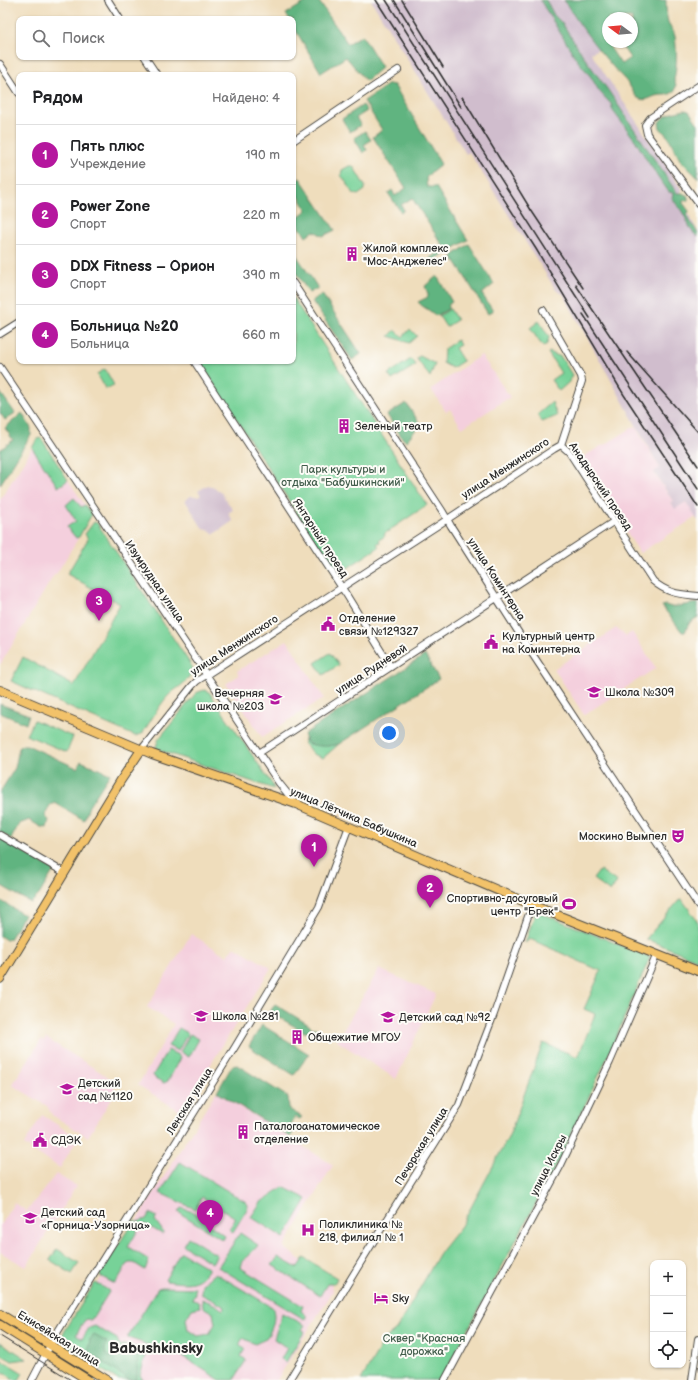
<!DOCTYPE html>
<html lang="ru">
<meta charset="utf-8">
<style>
body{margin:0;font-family:"Balsamiq Sans",sans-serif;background:#f2f2f2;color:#202124}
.controls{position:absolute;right:12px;bottom:12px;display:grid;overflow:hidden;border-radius:8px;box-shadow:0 1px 3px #0004}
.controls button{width:36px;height:36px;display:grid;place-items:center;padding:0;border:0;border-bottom:1px solid #e0e0e0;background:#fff;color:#202124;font:20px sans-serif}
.compass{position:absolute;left:602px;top:12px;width:36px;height:36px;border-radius:50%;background:#fff;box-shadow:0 1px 3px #0004;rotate:286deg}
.you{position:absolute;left:389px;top:733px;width:14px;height:14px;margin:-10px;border:3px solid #fff;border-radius:50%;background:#1a73e8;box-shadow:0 0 0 6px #1a73e833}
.badge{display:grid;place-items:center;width:26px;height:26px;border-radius:50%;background:#b5179e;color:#fff;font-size:13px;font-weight:700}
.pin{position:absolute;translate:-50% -33px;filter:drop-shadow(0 1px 2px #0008)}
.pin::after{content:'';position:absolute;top:21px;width:14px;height:12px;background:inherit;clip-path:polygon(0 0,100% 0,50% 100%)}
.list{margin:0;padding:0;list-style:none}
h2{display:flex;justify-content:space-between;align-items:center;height:52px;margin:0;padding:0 16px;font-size:17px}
h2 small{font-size:13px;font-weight:400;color:#757577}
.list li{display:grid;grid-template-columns:26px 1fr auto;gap:12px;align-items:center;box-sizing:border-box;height:60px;padding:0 16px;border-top:1px solid #e0e0e0}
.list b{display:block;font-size:15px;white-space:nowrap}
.list p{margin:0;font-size:13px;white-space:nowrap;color:#757577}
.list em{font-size:13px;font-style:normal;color:#757577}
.icon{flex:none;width:22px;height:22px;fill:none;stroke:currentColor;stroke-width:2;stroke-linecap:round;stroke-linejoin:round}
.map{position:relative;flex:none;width:698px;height:1380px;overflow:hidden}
.search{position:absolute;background:#fff;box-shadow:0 1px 3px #0004;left:16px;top:16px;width:280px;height:44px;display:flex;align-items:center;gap:10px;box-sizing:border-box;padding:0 14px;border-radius:8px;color:#757577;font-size:15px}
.panel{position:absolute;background:#fff;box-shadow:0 1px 3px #0004;left:16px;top:72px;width:280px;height:292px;border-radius:8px}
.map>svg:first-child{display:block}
</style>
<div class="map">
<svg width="698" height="1380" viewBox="0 0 698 1380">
<rect width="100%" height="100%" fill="#fdfcf7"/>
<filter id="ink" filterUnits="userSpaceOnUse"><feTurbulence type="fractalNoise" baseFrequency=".025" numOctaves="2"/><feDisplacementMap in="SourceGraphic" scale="8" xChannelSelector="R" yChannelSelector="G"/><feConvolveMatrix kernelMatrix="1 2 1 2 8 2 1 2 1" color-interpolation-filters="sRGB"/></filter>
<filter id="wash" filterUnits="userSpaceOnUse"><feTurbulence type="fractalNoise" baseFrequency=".012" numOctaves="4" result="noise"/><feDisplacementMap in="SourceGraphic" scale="16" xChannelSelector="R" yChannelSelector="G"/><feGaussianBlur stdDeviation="0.9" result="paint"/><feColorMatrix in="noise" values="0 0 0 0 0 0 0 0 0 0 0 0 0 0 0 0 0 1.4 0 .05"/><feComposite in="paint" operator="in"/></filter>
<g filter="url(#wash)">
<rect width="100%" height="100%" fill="#efddbc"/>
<path fill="#f4cfdd" d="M 481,355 L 510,397 L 462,428 L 450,409 L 446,412 L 431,389 Z
M 635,426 L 660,468 L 654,473 L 673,501 L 671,503 L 676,508 L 686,502 L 696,517 L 640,553 L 578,460 L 601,446 L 606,444 Z
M 32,448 L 58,487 L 68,480 L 85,505 L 81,508 L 76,521 L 67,527 L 76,538 L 79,537 L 57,573 L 54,575 L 0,665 L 0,500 Z
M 616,628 L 626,636 L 632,632 L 656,668 L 584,715 L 554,669 Z
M 287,640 L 324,698 L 262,737 L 226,684 L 239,675 L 237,671 Z
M 191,934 L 227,956 L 234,946 L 271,968 L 181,1112 L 138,1085 L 174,1024 L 147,1007 Z
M 379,969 L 436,994 L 396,1079 L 337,1041 Z
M 46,1038 L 113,1080 L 115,1093 L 88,1137 L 52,1115 L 47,1106 L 12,1085 L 41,1040 L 44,1041 Z
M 216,1092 L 333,1165 L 284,1247 L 331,1284 L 333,1291 L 277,1380 L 140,1380 L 66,1335 Z
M 42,1115 L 78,1138 L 60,1168 L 24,1145 Z
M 56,1174 L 76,1186 L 26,1267 L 0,1252 L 0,1225 L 14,1203 L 27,1211 Z"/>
<path fill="#d0bdcd" d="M 371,0 L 567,0 L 600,48 L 591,53 L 682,190 L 678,194 L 698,232 L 698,521 L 686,502 L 675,509 L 671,502 L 673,501 L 654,472 L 660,468 L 563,294 L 556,290 L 469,152 L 466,154 Z
M 208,485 L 220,491 L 233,510 L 228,513 L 233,521 L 214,534 L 211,531 L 203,529 L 185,500 L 191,496 L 196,496 L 198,497 L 201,495 L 198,491 Z"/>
<path fill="#77d298" stroke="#517e62" d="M 349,166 L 353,166 L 365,186 L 365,190 L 358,195 L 354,194 L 341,175 L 342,170 Z
M 293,298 L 427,505 L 384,534 L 385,536 L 379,540 L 380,542 L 377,544 L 379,547 L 337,575 L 199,361 L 293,361 Z
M 450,309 L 457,320 L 446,327 L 439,316 Z
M 539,321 L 549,337 L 547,344 L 543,347 L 530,328 Z
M 410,329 L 417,336 L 409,343 L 389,336 L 395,330 L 403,337 Z
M 457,340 L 460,345 L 455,348 L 463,361 L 452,368 L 443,363 L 444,349 Z
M 549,352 L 561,357 L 572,375 L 569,382 L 559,391 L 551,380 L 561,373 L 548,353 Z
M 420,356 L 435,364 L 430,377 L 416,358 Z
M 411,359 L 416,365 L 392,380 L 388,374 Z
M 105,369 L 114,385 L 106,389 L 97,374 Z
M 552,402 L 557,416 L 542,422 L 537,415 Z
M 41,438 L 68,480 L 58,487 L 32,448 L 37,439 Z
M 74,498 L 81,507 L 85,505 L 92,514 L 79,537 L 76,538 L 67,527 L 76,521 L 66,505 Z
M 94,522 L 97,523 L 193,668 L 190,670 C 192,680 178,687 171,693 C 160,703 151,721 142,734 L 135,736 L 82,713 L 11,681 L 23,657 L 74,686 L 120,604 L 67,574 L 88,539 L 85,534 Z
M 330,653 L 339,665 L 323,675 L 315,663 Z
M 204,690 L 209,692 L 272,784 L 274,789 L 156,749 L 156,747 L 158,740 L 196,693 Z
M 34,720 L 73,737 L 67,752 L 26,735 Z
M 305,739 L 307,743 L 329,746 L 339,744 L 323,758 L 313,754 L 304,743 Z
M 600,870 L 617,882 L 610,892 L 593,879 Z
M 681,898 L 698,922 L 698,960 L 646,939 Z
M 536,911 L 650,957 L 608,1056 L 559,1160 L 441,1380 L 361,1380 L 386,1338 L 396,1330 L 441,1251 L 461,1226 L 509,1136 L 543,1043 L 578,1057 L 595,1014 L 584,1009 L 601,971 L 530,939 L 525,943 Z
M 179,1028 L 188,1033 L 178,1051 L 168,1046 Z
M 190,1034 L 199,1039 L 189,1057 L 180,1052 Z
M 168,1050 L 178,1055 L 180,1058 L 168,1081 L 164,1083 L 155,1078 L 153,1075 Z
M 180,1162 L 246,1202 L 248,1205 L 247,1209 L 233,1232 L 231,1231 L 229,1229 L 236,1218 L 202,1197 L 195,1209 L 160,1193 Z
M 283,1187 L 307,1199 L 284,1238 L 251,1217 L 261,1202 Z
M 181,1208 L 193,1212 L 225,1236 L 223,1240 L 178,1212 Z
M 150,1213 L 157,1217 L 155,1220 L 164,1233 L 162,1234 L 145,1224 L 138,1228 L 137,1232 L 128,1247 L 149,1260 L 145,1270 L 134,1263 L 130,1263 L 127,1265 L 115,1284 L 100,1276 L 100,1274 L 134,1220 L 137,1222 L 146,1219 Z
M 240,1233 L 258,1245 C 253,1253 242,1257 241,1268 L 303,1306 L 301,1311 L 306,1315 L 306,1318 L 304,1319 L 218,1267 Z
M 188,1237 L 217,1255 L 212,1263 L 183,1245 Z
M 57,1249 L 79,1263 L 72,1274 L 50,1260 Z
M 180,1253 L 182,1253 L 208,1268 L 208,1270 C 197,1287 184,1283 166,1281 L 165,1280 Z
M 278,1257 L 297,1268 L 304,1258 L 337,1278 L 334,1284 L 327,1284 L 320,1296 L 272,1265 Z
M 215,1273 L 272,1307 C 277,1316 272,1333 264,1340 C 261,1341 257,1343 255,1344 L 243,1338 L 239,1345 L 245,1349 L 241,1356 L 246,1360 L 234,1380 L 220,1380 L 174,1351 L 165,1348 L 155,1347 L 128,1338 L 128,1336 L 158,1288 L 162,1287 L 195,1288 L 195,1294 L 192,1298 L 199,1303 L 200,1307 L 192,1309 L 186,1319 L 188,1330 L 198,1336 L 209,1334 L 215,1324 L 213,1313 L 203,1307 L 202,1299 L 216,1305 L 223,1310 L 225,1307 L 201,1294 L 202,1284 Z
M 96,1283 L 108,1290 L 109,1292 L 91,1321 L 88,1319 L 85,1320 L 76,1335 L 82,1339 L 89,1328 L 95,1326 L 117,1339 L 119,1344 L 122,1346 L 125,1344 L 145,1350 L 147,1352 L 140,1375 L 143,1380 L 118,1380 L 58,1342 L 94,1284 Z
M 282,1313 L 305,1325 L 302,1330 L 305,1331 L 286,1362 L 281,1359 L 287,1348 L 274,1339 Z
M 0,1342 L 27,1359 L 12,1361 L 0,1354 Z
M 0,1359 L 23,1373 L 19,1380 L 15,1380 L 0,1370 Z"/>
<path fill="#61b480" stroke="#467056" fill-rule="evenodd" d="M 309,0 L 318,0 L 348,44 L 362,35 L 382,67 L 366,81 L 346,57 L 321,73 L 293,26 L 293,19 L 289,19 L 286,14 Z
M 540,0 L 546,0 L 554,15 L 562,23 L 586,60 L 608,90 L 677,193 L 683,193 L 688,197 L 688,200 L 683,201 L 683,203 L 689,211 L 689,213 L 687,213 C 688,222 698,228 698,237 C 689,230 689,224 684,215 C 681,209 676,204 672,198 L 673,193 L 669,192 L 661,181 L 648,162 L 635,140 L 613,111 L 611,104 L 599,91 L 591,77 L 577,60 Z
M 564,0 L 666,0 C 666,7 666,15 668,22 C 670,27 674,31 675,36 C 677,50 677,66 674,80 L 676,85 L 675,91 C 667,97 663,94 655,96 C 650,98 646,101 640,99 C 634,97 633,90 629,85 C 625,79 618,73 613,67 C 595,46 578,23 564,0 ZM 608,18 L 632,18 L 632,42 L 619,42 L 630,58 L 621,64 L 607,43 L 608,42 Z
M 389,84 L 394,85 L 441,164 L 432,171 L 426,178 L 427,187 L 436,187 L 468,240 L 432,261 L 430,258 L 445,249 L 412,198 L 401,205 L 404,210 L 401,212 L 388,193 L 392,190 L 395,196 L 406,188 L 373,137 L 382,130 L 364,101 Z
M 363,105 L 367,111 L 356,118 L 361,125 L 350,132 L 342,119 Z
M 685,110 L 689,111 L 698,124 L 698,178 L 680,160 L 669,138 L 660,128 L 659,122 C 665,114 675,112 685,110 Z
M 365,131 L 371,140 L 364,145 L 367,150 L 363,153 L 354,138 Z
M 300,178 L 335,230 L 323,236 L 314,231 L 306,237 L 297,223 L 299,216 L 307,210 L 300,198 L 293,191 L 296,189 L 293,185 L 293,182 Z
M 469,244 L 494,284 L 482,294 L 493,311 L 488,314 L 452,256 Z
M 293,250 L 318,288 L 309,293 L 293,268 Z
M 437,276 L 452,302 L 449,304 L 448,309 L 436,316 C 430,310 422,307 418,302 L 428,297 L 428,294 L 425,286 Z
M 322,294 L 361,354 L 352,360 L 312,301 Z
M 0,392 L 15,413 L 5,420 L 0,413 Z
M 406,403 L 419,422 L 419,426 L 406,441 L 403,439 L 387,415 Z
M 22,413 L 31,428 L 31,435 L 0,485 L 0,450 L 13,440 L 5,428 Z
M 698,603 L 698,617 L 690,622 L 685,632 L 682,632 L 662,606 L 665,605 L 672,607 Z
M 425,655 L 439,679 L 339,744 C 327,747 318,747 307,743 L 304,734 Z
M 0,704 L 29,715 L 26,724 L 0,713 Z
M 22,745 L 27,745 L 77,768 L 81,761 L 110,774 L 89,806 L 84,820 L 55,803 L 50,805 L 45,816 L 49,820 L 47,828 L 41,827 L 29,820 L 19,824 L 11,839 L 0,832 L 0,792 L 15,768 L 19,748 Z
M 0,838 L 54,870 L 39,895 L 31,903 L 0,885 Z
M 0,900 L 24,915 L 10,939 L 8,938 L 6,940 L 0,936 Z
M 275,1004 L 309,1025 L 312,1028 L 316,1028 L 319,1032 L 315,1035 L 311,1032 L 304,1032 L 270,1012 Z
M 262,1025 L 309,1054 L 294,1075 L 254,1050 L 249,1046 Z
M 237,1065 L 288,1097 L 289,1109 L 302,1117 L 300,1119 L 295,1117 L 289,1128 L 293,1133 L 290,1137 L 217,1092 L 232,1066 Z
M 94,1335 L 107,1342 L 105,1350 L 106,1355 L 114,1359 L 120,1353 C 127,1355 128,1350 138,1352 L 140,1355 C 135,1361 139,1372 136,1380 L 129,1380 L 88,1352 L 90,1339 Z"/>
</g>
<g filter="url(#ink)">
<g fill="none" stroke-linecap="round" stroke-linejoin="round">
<defs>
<path id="minor" d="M 108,0 L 120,19
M 145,57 L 157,75
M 0,64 L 19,93
M 698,86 L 650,118 L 645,125 L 647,134 L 698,203
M 293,141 L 398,70
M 293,283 L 443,512 L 451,526 L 529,649 L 698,905
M 543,310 L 581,376 L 582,381 L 561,445
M 0,334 L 19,322
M 194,361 L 346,594 L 391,667
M 0,367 L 279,783 L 296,804
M 561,445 L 569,452 L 653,581 C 668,594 680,594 698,596
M 141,750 L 192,686 L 197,681 L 437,526 L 554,449 L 561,445
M 259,753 L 613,522
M 0,835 L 65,873
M 32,1380 L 55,1336 L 235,1047 L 319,907 L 349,826
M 289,1380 L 375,1239 L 459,1105 L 494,1014 L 532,905
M 445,1380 L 561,1165 L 610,1062 L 657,954
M 692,1380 L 698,1339"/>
<path id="major" d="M 0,690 L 152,754 L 296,804 L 532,905 L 698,971
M 0,979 L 121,780 L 141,750
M 0,1314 L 107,1380
M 0,1325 L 88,1380"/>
</defs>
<use href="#minor" stroke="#484641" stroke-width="8"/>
<use href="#major" stroke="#484641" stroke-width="10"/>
<use href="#minor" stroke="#fff" stroke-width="6"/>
<use href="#major" stroke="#f2c26a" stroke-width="8"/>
<path stroke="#2b2b2b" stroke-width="1" d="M 0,1336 L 71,1380"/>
<path stroke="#2b2b2b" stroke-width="1.5" d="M 376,0 L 536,249 L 624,395 L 698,507
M 386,0 L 590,318
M 394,0 L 461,107
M 402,0 L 443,67
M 462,97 L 531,210 L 583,288
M 576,285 L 698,466
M 583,314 L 698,489
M 627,352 L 698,432"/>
</g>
</g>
<defs>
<symbol id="building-bare" viewBox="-9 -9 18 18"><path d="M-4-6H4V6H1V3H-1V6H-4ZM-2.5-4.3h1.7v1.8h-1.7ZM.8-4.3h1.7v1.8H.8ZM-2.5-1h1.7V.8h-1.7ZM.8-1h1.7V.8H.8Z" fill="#b5179e" stroke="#fdfcf7" stroke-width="2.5" paint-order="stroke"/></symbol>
<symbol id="civic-bare" viewBox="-9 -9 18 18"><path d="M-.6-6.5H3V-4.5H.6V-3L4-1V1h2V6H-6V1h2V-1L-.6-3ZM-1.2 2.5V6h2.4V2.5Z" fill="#b5179e" stroke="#fdfcf7" stroke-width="2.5" paint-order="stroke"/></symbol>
<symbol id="school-bare" viewBox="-9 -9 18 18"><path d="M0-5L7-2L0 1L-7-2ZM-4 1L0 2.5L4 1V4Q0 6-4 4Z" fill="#b5179e" stroke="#fdfcf7" stroke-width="2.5" paint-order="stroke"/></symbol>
<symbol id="theatre-bare" viewBox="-9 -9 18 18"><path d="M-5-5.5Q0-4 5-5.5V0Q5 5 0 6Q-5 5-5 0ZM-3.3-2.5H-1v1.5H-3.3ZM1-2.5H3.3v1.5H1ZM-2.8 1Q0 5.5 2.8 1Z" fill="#b5179e" stroke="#fdfcf7" stroke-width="2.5" paint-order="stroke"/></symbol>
<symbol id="stadium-bare" viewBox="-9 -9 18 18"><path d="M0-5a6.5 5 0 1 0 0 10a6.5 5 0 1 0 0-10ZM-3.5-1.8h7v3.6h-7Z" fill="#b5179e" stroke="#fdfcf7" stroke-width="2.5" paint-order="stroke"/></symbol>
<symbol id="hospital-bare" viewBox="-9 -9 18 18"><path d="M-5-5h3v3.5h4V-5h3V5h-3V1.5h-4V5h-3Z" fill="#b5179e" stroke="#fdfcf7" stroke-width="2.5" paint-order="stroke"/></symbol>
<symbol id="hotel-bare" viewBox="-9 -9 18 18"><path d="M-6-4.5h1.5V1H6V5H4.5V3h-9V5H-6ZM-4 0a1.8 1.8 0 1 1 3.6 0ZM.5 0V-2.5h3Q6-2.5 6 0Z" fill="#b5179e" stroke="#fdfcf7" stroke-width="2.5" paint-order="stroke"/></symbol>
</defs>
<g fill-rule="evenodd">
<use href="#building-bare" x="342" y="244" width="20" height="20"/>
<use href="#building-bare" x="334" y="416" width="20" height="20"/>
<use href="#civic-bare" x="318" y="614" width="20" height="20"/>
<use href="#civic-bare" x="481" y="632" width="20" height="20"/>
<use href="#school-bare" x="584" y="682" width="20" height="20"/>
<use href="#school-bare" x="265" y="689" width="20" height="20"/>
<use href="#theatre-bare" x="668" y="826" width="20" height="20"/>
<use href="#stadium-bare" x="559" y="894" width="20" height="20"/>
<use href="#school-bare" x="191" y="1006" width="20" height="20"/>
<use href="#school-bare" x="378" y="1007" width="20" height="20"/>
<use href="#building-bare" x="287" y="1027" width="20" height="20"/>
<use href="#school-bare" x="57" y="1079" width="20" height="20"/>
<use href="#building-bare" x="233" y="1122" width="20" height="20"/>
<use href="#civic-bare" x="30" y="1130" width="20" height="20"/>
<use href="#school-bare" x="20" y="1208" width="20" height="20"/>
<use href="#hospital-bare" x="298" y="1220" width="20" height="20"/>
<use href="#hotel-bare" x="371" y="1288" width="20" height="20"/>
</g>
<g text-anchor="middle" stroke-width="4" stroke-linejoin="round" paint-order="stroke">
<g font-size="11" fill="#2b2b2b" stroke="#fdfcf7" text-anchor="start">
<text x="363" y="252">Жилой комплекс<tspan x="363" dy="13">"Мос-Анджелес"</tspan></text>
<text x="355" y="430">Зеленый театр</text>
<text x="339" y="622">Отделение<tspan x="339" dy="13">связи №129327</tspan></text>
<text x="502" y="640">Культурный центр<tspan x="502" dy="13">на Коминтерна</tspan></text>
<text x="605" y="696">Школа №309</text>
<text x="264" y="697" text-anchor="end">Вечерняя<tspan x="264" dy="13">школа №203</tspan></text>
<text x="667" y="840" text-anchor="end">Москино Вымпел</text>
<text x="558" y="902" text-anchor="end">Спортивно-досуговый<tspan x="558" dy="13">центр "Брек"</tspan></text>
<text x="212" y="1020">Школа №281</text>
<text x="399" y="1021">Детский сад №92</text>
<text x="308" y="1041">Общежитие МГОУ</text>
<text x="78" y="1087">Детский<tspan x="78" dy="13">сад №1120</tspan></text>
<text x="254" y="1130">Паталогоанатомическое<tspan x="254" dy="13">отделение</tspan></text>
<text x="51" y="1144">СДЭК</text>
<text x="41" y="1216">Детский сад<tspan x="41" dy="13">«Горница-Узорница»</tspan></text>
<text x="319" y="1228">Поликлиника №<tspan x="319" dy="13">218, филиал № 1</tspan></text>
<text x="392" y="1302">Sky</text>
</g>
<g font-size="11" fill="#2b2b2b" stroke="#fdfcf7">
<text transform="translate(505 468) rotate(-33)" y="4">улица Менжинского</text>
<text transform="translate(601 486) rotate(56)" y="4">Анадырский проезд</text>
<text transform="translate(321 538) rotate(57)" y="4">Янтарный проезд</text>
<text transform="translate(497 579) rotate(57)" y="4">улица Коминтерна</text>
<text transform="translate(155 581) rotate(56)" y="4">Изумрудная улица</text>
<text transform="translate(234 645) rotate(-33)" y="4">улица Менжинского</text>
<text transform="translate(371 669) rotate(-33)" y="4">улица Рудневой</text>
<text transform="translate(354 817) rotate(23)" y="4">улица Лётчика Бабушкина</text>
<text transform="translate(189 1101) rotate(-58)" y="4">Ленская улица</text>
<text transform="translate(421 1146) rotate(-58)" y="4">Печорская улица</text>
<text transform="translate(548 1165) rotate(-63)" y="4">улица Искры</text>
<text transform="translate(59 1338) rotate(32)" y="4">Енисейская улица</text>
</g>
<g font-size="11" fill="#425d4c" stroke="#fdfcf7">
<text x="343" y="473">Парк культуры и<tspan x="343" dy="13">отдыха "Бабушкинский"</tspan></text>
<text x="424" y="1342">Сквер "Красная<tspan x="424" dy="13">дорожка"</tspan></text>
</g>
<g font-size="15" font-weight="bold" fill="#2b2b2b" stroke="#fdfcf7">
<text x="156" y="1353">Babushkinsky</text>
</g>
</g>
</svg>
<div class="controls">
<button>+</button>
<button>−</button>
<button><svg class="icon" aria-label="locate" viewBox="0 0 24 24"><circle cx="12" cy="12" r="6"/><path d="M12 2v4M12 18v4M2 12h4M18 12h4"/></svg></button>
</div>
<svg class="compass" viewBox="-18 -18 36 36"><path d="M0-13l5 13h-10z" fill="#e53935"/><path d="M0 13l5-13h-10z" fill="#757577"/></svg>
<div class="you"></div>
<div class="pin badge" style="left:314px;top:867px">1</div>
<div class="pin badge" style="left:430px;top:908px">2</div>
<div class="pin badge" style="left:99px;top:621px">3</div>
<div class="pin badge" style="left:210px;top:1233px">4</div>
<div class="search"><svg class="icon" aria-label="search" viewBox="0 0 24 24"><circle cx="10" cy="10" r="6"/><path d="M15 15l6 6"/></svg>Поиск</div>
<section class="panel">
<h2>Рядом<small>Найдено: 4</small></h2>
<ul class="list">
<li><span class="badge">1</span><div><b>Пять плюс</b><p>Учреждение</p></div><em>190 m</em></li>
<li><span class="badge">2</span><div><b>Power Zone</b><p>Спорт</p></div><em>220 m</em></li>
<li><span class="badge">3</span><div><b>DDX Fitness – Орион</b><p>Спорт</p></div><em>390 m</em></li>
<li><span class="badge">4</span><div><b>Больница №20</b><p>Больница</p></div><em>660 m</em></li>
</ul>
</section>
</div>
